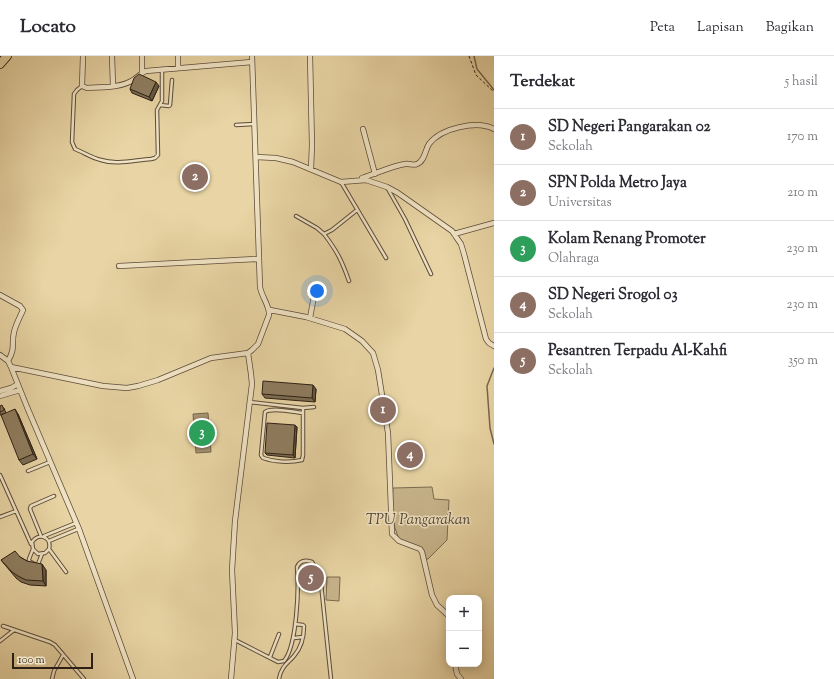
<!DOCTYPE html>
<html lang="id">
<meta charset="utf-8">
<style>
body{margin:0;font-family:"Sorts Mill Goudy",serif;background:#f7f7f7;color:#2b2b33}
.controls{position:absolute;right:12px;bottom:12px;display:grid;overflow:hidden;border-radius:8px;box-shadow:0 2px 10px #0003}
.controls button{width:36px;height:36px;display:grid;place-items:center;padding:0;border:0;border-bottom:1px solid #e1e1e2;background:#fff;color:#2b2b33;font:20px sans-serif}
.scale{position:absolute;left:12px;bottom:10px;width:81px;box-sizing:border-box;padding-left:4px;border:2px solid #2d1f15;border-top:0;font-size:11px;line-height:14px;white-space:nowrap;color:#2d1f15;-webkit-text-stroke:3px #f0e3c4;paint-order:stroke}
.you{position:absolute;left:317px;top:235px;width:14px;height:14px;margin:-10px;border:3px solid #fff;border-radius:50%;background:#1a73e8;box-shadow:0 0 0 6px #1a73e833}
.badge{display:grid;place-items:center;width:26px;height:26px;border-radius:50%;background:#2563eb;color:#fff;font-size:13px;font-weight:700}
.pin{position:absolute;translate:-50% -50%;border:2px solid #fff;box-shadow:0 1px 4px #0006}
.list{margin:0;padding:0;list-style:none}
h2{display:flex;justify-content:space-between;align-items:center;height:52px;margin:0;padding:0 16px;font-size:17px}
h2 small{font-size:13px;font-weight:400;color:#7c7c81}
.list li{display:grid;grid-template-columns:26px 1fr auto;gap:12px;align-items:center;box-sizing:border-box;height:56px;padding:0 16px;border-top:1px solid #e1e1e2}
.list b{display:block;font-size:15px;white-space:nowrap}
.list p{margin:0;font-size:13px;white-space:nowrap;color:#7c7c81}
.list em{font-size:13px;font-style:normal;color:#7c7c81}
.map{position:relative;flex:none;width:494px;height:623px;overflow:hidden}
header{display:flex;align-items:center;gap:24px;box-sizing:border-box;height:56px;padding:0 20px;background:#fff;border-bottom:1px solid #e1e1e2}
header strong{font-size:19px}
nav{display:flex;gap:22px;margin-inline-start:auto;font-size:14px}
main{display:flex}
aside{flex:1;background:#fff}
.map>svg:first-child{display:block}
</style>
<header>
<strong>Locato</strong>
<nav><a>Peta</a><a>Lapisan</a><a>Bagikan</a></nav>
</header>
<main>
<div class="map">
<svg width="494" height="623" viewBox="0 0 494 623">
<rect width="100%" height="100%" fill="#e8d4a4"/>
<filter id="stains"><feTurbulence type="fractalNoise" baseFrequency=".005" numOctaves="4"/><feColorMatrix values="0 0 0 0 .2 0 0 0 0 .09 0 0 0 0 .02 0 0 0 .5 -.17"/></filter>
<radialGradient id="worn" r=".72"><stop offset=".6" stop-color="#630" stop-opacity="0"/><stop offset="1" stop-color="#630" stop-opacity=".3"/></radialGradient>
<path fill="#c8b58c" stroke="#7a6a50" d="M 432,431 L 434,443 L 449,444 L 447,484 L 428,503 L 426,503 L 418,491 L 413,488 L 400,485 C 391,465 391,454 393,432 Z
M 327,521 L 340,521 L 339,545 L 326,544 Z"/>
<path fill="#a89673" stroke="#77664d" d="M 208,357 L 211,396 L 196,397 L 193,358 Z"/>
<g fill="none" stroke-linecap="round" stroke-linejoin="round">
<path stroke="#77664d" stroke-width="1.5" d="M 474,0 L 477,13 L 494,34
M 494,312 L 487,330 L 490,372 L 494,388"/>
<defs>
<path id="lane" d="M 82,30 L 77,34 L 74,38 L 72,86 L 75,93 C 83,96 92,102 101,104 C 116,109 135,104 151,103 L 155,102 L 158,99 L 157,54 L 162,45 L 162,13
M 160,49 L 169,50 L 170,49 L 172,24
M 236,69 L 254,68
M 341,126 L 386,202
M 388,133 L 405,163 L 431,218
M 296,160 L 317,172 L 324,178 L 332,174 L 357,154
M 324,178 C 337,195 342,205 349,225
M 249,346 L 303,352 L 314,351
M 303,357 C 294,356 272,351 265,356 L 261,399 L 263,402 C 274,406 290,407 302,404 L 303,399 L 303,352
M 28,415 L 50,406
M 0,419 L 31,488
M 0,461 L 16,455
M 41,480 L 30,453 L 31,450 L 54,440
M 44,480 L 76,467
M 49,485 L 78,473
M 33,493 L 29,503 L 29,505 L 36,509 L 38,508 L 42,498
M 49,493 L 45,497 L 38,498 L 33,493 L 32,486 C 39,476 52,481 49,493 L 66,516
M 3,570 L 50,586 L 55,589 L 84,623
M 294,582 L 303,581
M 235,584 L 278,606 L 284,605 C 297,590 299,532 297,511 C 300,504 306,504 312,506 L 320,518 L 331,623
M 0,585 L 14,574
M 270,601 L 279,578
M 52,623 L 54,615 L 63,599
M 279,623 C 281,611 287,608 294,600 C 301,592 304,580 304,570 L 303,569 L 295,568"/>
<path id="street" d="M 83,0 L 82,30 L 87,32 C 101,31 121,32 133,24 C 138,21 141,17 146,15 L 252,6
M 112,0 L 113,30
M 142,0 L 142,16
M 178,0 L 178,11
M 310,0 L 312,89 L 311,113
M 363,73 L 375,118
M 256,101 L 276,102 L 293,106 L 341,126 L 366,124 L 387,131 L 398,137 L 452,175 L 461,188 L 464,198 L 486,283 L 489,287 L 494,290
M 362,122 C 375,118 392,110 405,108 C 409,107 413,110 417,108 C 425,105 425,94 429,88 C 441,72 477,64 494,73
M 454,178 L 494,167
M 119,210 L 258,203
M 0,239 L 20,250 L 23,254 C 20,261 16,268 14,276 C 11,289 16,291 8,305
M 270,254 L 306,261 L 345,273 L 362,285 L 373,297 L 378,314 L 388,377 L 392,478 L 399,485 L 420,493 L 422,496 L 432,539 L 437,549 L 449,560
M 310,262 L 316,229
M 0,299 L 8,305 L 11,311 L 103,330 L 127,332 L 138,330 L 158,324 L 211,302 L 248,297 L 252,294 L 258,288 L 269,259 C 270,250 262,242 260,231 L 252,0
M 11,311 L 27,351 L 79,473 L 133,623
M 0,335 L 11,332 L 18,328
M 0,340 L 20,334
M 455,608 L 457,618 L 461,623
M 231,623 L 235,577 L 232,514 L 235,465 L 252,328 L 251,318 L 248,297"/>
<path id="highway" d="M 0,8 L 7,0"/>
</defs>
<use href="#lane" stroke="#5c4c39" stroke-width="4.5"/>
<use href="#street" stroke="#5c4c39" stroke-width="6"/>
<use href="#highway" stroke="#2d1f15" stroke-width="10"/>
<path stroke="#2d1f15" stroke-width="1" stroke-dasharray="3 2" stroke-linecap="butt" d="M 469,0 L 476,19 L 494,36"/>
<use href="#lane" stroke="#f0e3c4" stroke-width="2.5"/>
<use href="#street" stroke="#f0e3c4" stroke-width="4.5"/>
<use href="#highway" stroke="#e8d4a4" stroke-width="8"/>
</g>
<path fill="#7a6c52" stroke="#2d1f15" d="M 159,30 L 152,45 L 132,37 L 130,33 Z
M 316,333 L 315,346 L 265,342 L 262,338 Z
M 0,350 L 4,352 L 6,357 L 0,359 Z
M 18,358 L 37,403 L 23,409 L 19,404 Z
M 297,371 L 295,402 L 267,399 L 265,397 Z
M 20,501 L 27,505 L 46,514 L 46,530 L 30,529 L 21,526 L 16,522 L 1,504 Z"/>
<path fill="#635842" stroke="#2d1f15" d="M 156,26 L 159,30 L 152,45 L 149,41 Z
M 313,329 L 316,333 L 315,346 L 312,342 Z
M 15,353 L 18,358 L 37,403 L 33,398 Z
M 295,369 L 297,371 L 295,402 L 293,399 Z
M 42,508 L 46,514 L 46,530 L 43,525 Z"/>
<path fill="#8e7d5f" stroke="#2d1f15" d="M 139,18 L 156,26 L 149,41 L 130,33 L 134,22 Z
M 263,325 L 313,329 L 312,342 L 262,338 Z
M 2,349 L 4,354 L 0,356 L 0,350 Z
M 15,353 L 33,398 L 19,404 L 1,359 Z
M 267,367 L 295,369 L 293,399 L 265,397 Z
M 15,495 L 20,501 L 27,505 L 42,508 L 43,525 L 26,524 L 18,520 L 12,516 L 1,504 Z"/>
<g text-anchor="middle" stroke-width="3" stroke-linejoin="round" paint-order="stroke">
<g font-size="15" font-style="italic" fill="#544433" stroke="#f0e3c4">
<text x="418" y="468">TPU Pangarakan</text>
</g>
</g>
<rect width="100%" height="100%" filter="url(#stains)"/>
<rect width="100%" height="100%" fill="url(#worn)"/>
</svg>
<div class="controls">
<button>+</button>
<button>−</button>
</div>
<div class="scale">100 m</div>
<div class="you"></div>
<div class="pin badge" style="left:383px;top:354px;background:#8d6e63">1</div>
<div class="pin badge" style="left:195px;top:121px;background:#8d6e63">2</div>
<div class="pin badge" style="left:202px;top:377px;background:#2e9e5b">3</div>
<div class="pin badge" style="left:410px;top:399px;background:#8d6e63">4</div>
<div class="pin badge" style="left:311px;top:522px;background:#8d6e63">5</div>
</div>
<aside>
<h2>Terdekat<small>5 hasil</small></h2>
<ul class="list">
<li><span class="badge" style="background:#8d6e63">1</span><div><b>SD Negeri Pangarakan 02</b><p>Sekolah</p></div><em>170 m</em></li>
<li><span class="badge" style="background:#8d6e63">2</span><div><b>SPN Polda Metro Jaya</b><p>Universitas</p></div><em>210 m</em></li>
<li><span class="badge" style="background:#2e9e5b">3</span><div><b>Kolam Renang Promoter</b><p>Olahraga</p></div><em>230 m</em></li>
<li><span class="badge" style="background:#8d6e63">4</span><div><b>SD Negeri Srogol 03</b><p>Sekolah</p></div><em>230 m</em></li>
<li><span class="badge" style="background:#8d6e63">5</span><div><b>Pesantren Terpadu Al-Kahfi</b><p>Sekolah</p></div><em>350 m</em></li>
</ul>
</aside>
</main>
